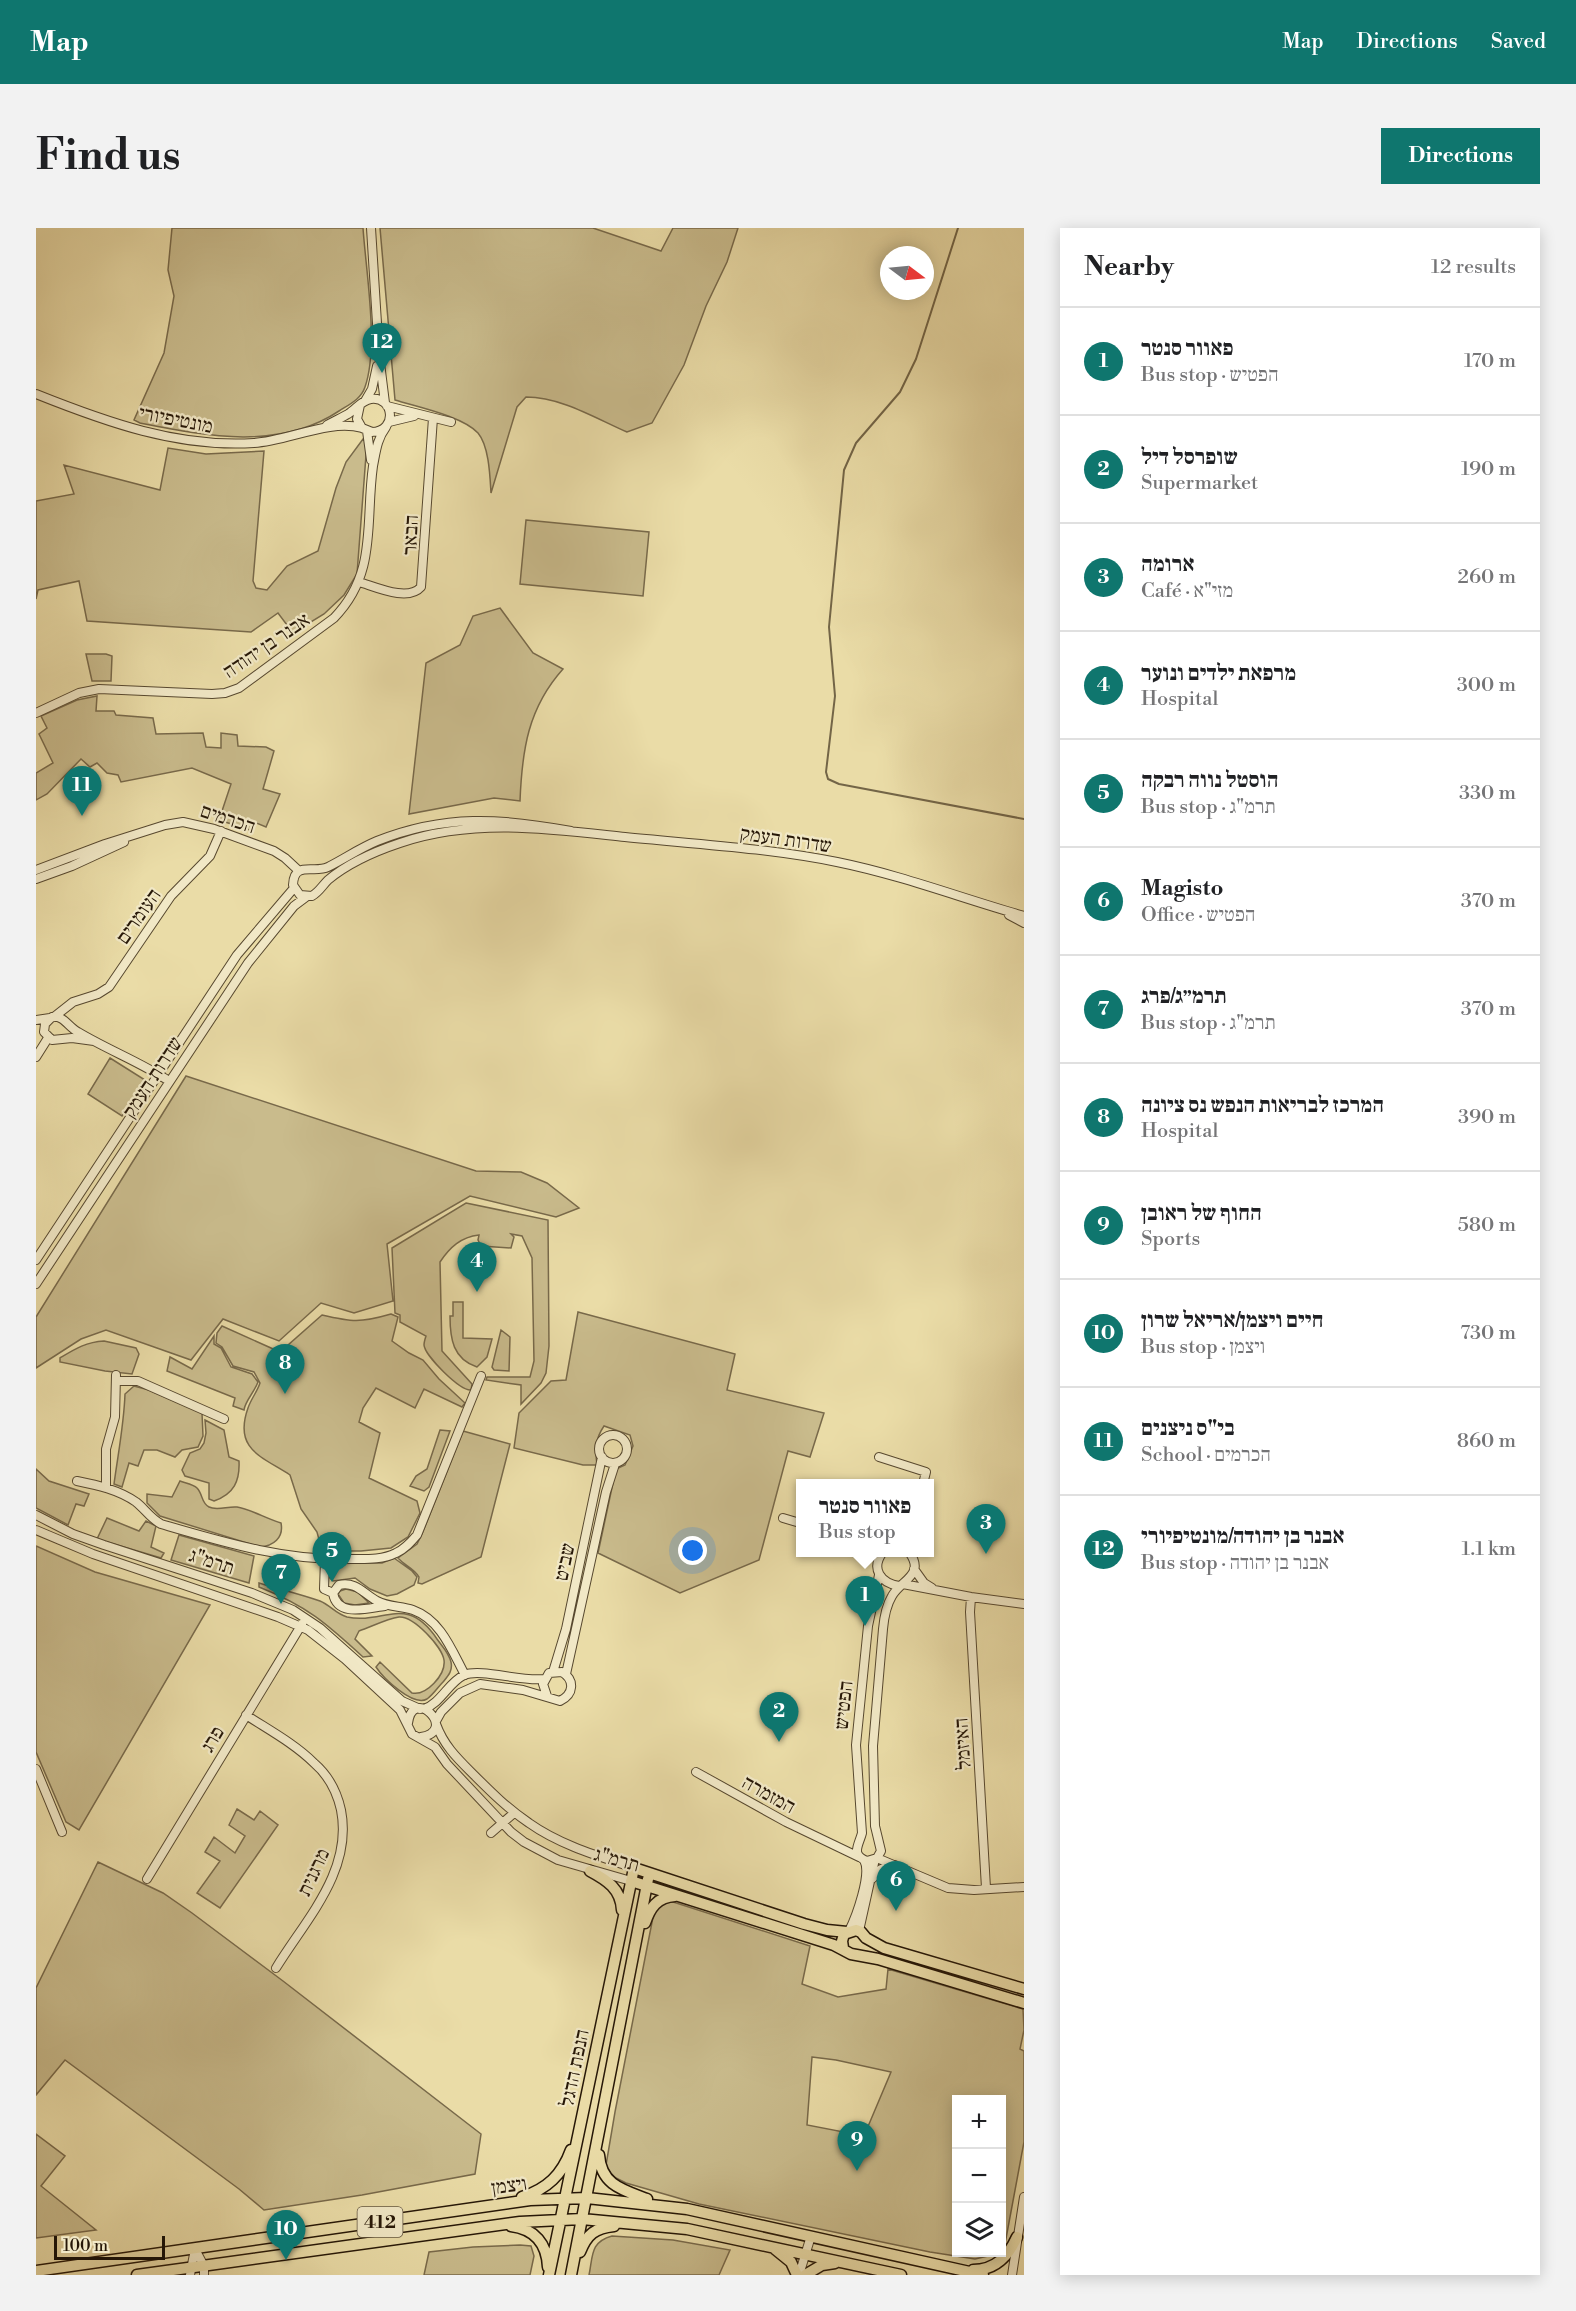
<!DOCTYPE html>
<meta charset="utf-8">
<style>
body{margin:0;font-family:"Libre Bodoni","Frank Ruhl Libre",serif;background:#f2f2f2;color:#202124}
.controls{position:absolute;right:18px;bottom:18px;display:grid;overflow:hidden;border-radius:0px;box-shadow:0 3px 15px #0003}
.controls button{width:54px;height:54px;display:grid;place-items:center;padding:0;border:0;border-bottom:2px solid #e0e0e0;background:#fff;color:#202124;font:30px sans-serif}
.compass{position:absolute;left:844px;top:18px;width:54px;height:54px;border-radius:50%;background:#fff;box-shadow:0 3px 15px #0003;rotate:106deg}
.scale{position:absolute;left:18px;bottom:15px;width:111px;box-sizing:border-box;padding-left:6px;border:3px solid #261707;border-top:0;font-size:16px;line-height:21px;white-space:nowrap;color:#261707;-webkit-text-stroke:4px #f1e8c6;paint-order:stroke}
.you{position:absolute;left:657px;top:1323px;width:21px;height:21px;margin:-15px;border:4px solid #fff;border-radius:50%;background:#1a73e8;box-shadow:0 0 0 9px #1a73e833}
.badge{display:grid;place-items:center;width:39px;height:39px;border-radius:50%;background:#0f766e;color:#fff;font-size:20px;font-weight:700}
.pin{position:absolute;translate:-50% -50px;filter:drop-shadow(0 2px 3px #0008)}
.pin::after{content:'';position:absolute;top:32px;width:21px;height:18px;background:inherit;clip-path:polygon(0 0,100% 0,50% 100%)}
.popup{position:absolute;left:760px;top:1251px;width:138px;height:78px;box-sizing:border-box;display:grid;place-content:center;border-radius:0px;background:#fff;filter:drop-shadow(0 2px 4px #0005);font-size:20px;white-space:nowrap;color:#757577}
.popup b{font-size:22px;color:#202124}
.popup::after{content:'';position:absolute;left:50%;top:100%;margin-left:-12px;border:12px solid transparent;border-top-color:#fff}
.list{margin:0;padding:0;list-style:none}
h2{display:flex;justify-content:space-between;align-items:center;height:78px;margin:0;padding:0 24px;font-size:26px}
h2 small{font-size:20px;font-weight:400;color:#757577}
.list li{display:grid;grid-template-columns:39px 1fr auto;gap:18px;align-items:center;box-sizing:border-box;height:108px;padding:0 24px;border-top:2px solid #e0e0e0}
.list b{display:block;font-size:22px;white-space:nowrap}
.list p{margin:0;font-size:20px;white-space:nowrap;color:#757577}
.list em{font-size:20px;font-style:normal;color:#757577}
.icon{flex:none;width:33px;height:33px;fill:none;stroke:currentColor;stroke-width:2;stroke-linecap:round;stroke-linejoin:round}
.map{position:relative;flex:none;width:988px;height:2047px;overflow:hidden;border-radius:0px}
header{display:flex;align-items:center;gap:36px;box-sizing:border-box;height:84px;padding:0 30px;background:#0f766e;color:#fff}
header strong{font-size:28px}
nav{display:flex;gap:33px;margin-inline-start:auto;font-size:21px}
.intro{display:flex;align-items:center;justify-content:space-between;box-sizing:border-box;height:144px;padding:0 36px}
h1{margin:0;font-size:42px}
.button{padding:15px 27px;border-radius:0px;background:#0f766e;color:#fff;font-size:21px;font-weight:700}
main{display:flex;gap:36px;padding:0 36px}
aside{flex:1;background:#fff;border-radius:0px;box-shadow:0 3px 15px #0003}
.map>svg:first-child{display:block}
</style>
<header>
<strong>Map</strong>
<nav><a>Map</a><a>Directions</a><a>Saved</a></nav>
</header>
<div class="intro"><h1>Find us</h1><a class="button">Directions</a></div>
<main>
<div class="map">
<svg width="988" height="2047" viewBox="0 0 988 2047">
<rect width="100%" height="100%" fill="#eadca7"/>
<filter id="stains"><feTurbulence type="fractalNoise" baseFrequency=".00333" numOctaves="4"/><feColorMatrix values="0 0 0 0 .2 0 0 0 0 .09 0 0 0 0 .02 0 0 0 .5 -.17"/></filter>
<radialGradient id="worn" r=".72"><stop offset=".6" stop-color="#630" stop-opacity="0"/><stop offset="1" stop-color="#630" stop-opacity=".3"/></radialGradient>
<path fill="#c9bb8c" stroke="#78694a" stroke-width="1.5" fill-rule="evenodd" d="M 136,0 L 327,0 C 330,44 343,119 329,159 C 325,171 314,176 303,183 C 243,223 170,208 104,195 L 98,192 L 128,125 L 138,68 L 132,42 Z
M 344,0 L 557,0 L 625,23 L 637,0 L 702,0 L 691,34 L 670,78 L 648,137 L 616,195 L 591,204 C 559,190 525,169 490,169 L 481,179 L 455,265 C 454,248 453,218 442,205 C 426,188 381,179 359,172 Z
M 327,211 L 331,214 L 321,346 L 308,367 L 288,386 L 257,405 L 242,385 L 215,404 L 51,393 L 43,353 L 2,362 L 0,371 L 0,273 L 38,266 L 28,237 L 124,262 L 132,220 L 170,226 L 228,223 L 217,353 L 220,360 L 231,362 L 251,338 L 282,323 L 300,260 L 310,234 Z
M 490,292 L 613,304 L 607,368 L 484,356 Z
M 464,380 L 497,425 L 527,441 C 492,480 486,522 484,573 L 458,570 L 373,586 L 390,435 L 424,417 L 437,388 Z
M 50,426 L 70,426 L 76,428 L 75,453 L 56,453 Z
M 61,468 L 60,483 L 78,483 L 80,487 L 117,490 L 120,506 L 167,505 L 170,519 L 185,520 L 185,505 L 201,507 L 202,518 L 230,519 L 238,523 L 227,561 L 244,566 L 230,599 L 218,594 L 214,602 L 183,592 L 195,556 L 156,540 L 85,554 L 82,547 L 71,545 L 61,535 L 54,539 L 45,531 L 11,566 L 0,572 L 0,545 L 17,535 L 3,506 L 11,500 L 5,488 L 41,472 Z
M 74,830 L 109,852 L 86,888 L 52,866 Z
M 150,848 L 440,943 L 485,944 L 511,955 L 543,980 L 520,989 L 434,968 L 351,1016 L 357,1073 L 318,1085 L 285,1075 L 243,1113 L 187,1091 L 155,1132 L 70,1102 L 45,1111 L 0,1140 L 0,1089 Z
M 430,975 L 512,992 L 513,1118 L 510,1145 L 505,1155 L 485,1176 L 485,1157 L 450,1152 L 451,1149 L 494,1149 L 498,1133 L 496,1030 L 486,1008 L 475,1006 L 478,1009 L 475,1020 L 445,1018 L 442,1012 L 443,1007 C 425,1009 414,1019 404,1034 L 406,1123 L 436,1156 L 435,1162 C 424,1163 389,1128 388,1117 C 388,1114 389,1111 390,1108 L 364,1094 L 364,1087 L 359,1085 L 356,1020 Z
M 417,1074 L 427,1074 L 427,1110 L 456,1111 L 451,1129 L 441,1139 C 417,1131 414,1111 414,1088 L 417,1088 Z
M 542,1084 L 699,1126 L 691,1162 L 788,1185 L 774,1229 L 752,1223 L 723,1332 L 644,1365 L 562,1325 L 580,1241 L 589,1237 L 597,1218 L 594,1207 L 568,1198 C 559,1211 559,1222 561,1237 L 547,1237 L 478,1220 L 483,1185 L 515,1153 L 530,1152 Z
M 355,1086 L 362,1089 L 356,1113 L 373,1125 L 387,1132 L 403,1151 L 429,1175 L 426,1179 L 388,1161 L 379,1180 L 340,1160 L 327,1180 L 323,1194 L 344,1205 L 333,1250 L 381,1273 L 384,1285 L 372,1309 L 355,1320 L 325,1323 L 291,1323 L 285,1319 L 281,1304 L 265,1281 L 254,1247 C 227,1229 197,1222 212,1180 C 215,1171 221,1164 224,1155 L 218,1144 L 197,1138 L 186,1119 L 180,1115 L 181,1105 L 186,1098 L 244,1124 L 286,1087 C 316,1094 324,1095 355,1086 Z
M 465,1102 L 474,1109 L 473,1143 L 458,1142 L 456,1139 Z
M 178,1108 L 178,1116 L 185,1120 L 195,1139 L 216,1146 L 222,1154 C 218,1165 209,1173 208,1182 L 197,1178 L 199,1170 L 131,1143 L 134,1129 L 156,1141 Z
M 68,1113 L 100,1120 L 103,1126 L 96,1146 L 69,1143 L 24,1134 L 24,1130 C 39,1121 50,1114 68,1113 Z
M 98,1158 L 113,1162 L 166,1185 L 167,1208 L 162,1219 L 146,1222 L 139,1229 L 121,1222 L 108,1222 L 102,1238 L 93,1235 L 86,1259 L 78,1256 C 82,1226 88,1196 89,1166 Z
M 169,1192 L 188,1202 L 193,1229 L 203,1233 C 204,1253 198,1266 178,1273 L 173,1271 L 173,1255 L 149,1248 L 146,1242 L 154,1225 L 164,1221 L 168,1215 L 170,1205 Z
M 404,1202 L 414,1203 L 393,1259 L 388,1263 L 374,1258 L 380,1248 L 391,1241 Z
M 427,1203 L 474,1216 L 445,1329 L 386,1356 L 382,1355 L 383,1349 C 378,1340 369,1338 362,1330 L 381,1316 L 386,1306 Z
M 0,1241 L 13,1253 L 53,1266 L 48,1278 L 40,1276 L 32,1297 L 0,1280 Z
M 144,1253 C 149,1255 157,1256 161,1260 C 167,1266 165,1275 173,1279 C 181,1283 192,1278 201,1279 C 214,1281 231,1291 245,1295 C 248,1310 237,1318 224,1319 L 124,1288 L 111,1275 L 111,1266 L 136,1269 Z
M 71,1290 L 103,1303 L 110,1293 L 120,1298 L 115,1319 L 128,1325 L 125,1330 L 61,1311 Z
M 143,1307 L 218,1328 L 213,1355 L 135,1332 Z
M 0,1318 L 59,1344 L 174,1377 L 43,1602 L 30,1594 L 0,1524 Z
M 358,1330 L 376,1343 L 381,1349 L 378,1357 L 361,1366 L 351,1368 L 334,1361 L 319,1350 L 297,1353 L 291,1347 L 293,1337 L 299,1335 L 346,1335 Z
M 223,1355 C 243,1361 264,1366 284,1373 C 294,1377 300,1386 311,1389 C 348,1397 370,1365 401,1411 C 406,1418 413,1425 415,1434 C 417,1443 412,1448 407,1454 C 402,1459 397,1467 391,1471 C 377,1479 347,1450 340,1439 L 344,1434 L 376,1465 C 390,1468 410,1447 408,1432 C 406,1419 378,1388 363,1389 C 350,1391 335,1399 323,1403 L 319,1411 L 336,1428 L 327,1429 C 290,1395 271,1378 223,1359 Z
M 310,1361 L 322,1364 L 333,1375 L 319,1377 L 308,1375 L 302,1366 L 304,1363 Z
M 201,1581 L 218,1592 L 224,1583 L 242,1597 L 184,1680 L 161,1665 L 184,1633 L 169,1624 L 178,1609 L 199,1625 L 209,1608 L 193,1597 Z
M 62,1634 L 127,1665 L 156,1685 L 247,1753 L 445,1906 L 439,1946 L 326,1967 L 228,1982 L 203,1961 L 29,1832 L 0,1867 L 0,1760 Z
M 631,1672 L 774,1718 L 766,1756 L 802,1769 L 850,1761 L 852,1741 L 987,1781 L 988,1802 L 984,1821 L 988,1823 L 988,1914 L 969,2016 L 966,2019 L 966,1872 L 921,1872 L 921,2024 L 957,2025 L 952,2028 L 939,2031 L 894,2024 L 663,1976 L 590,1955 L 576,1948 L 570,1937 L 579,1884 L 618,1684 ZM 776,1829 L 800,1832 L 855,1844 L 828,1908 L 771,1897 Z
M 0,1906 L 29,1928 L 5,1958 L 60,2002 L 0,2010 Z
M 576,2008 L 637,2012 L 694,2022 L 683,2047 L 553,2047 C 557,2028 554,2014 576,2008 Z
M 484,2017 L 495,2018 L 498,2028 L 494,2047 L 388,2047 L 393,2024 L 437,2019 Z"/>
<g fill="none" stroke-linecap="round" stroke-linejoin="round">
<path stroke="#736547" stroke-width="2" d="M 922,0 L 880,131 L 864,164 L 820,215 L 808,242 L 793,399 L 799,468 L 790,544 L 792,551 L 803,556 L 988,591"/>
<defs>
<path id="minor" d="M 335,0 L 343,127 L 349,175
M 0,166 C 70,194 142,220 218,215 C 252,213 293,191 326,200
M 329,173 L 336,161 L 341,138
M 351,178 L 415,194
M 353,194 L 378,188
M 291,197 C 298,193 305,190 312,186 C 320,181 326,172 335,171 C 358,168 362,203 336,204 L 326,200 L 321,191 L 324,177
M 331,203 L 335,232
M 323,354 C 340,359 372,374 385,359 L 397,190
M 0,485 L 43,465 L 63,461 L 176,466 L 189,465 L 203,460 L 298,390 C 342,345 329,294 337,238 C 340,223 341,211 350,199
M 535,603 C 465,590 409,586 341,613 C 324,620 308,631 292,639 C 278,646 258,632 257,657 L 264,667 L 276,668 C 283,664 286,658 292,652 C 311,636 340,623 364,615 C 437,590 514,601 589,609 C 659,616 731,620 801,634 C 865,647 925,670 988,688
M 0,642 L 69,616 L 129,597 L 147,594 L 178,601 L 238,623 L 249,630 L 263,643
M 0,651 L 36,638 L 88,614
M 973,687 L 988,695
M 18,789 L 37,774 L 62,766 L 73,759 L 135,668 L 174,628 L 185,603
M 0,792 L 14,790
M 58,813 L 36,810 L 16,812 L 8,804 L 9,796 L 16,789 C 28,787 32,799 42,804 C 72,822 104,834 133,853
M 0,829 L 12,810
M 0,1032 L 201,727 L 258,660
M 0,1056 L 212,735 L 258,678 L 270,669
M 80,1153 L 102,1153 L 188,1191
M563 1221a14 14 0 1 1 28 0a14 14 0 1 1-28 0Z
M 843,1229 L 890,1244 L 887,1256
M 41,1253 C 61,1257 83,1262 100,1274 C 109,1281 114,1290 125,1296 C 187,1314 249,1333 315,1331 C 330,1331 346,1332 360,1325 C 369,1321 375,1314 381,1307 L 445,1148
M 70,1260 L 70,1221 L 79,1189 L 80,1147
M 0,1287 L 37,1306 L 68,1317 L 216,1365 L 257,1382 L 284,1400 L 366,1473 L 384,1481
M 747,1290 L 764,1295
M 0,1302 L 57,1326 L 242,1389 L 272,1402 L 309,1431 L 364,1482 L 376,1506 L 399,1519 L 411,1536 L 475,1604 L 488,1614 L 522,1632 L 595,1653
M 847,1324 C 834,1341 845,1355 863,1358
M 289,1332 L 288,1361 L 297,1365
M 878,1341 L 888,1355 L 896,1360
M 843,1347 L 832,1398 L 820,1517 L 826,1605 C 823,1617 814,1627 831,1633 L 841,1630 L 845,1623 L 839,1598 L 837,1518 L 847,1401 C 848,1390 850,1378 856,1368 C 865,1352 890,1347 873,1324
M 867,1356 L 935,1369 L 988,1376
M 297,1365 L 303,1357 C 320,1353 328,1366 341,1373 C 352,1379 365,1378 377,1382 C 405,1392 416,1423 429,1447
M 297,1365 C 301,1390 332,1380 349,1378
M 935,1369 L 934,1384 L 950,1660
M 517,1444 L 530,1401 L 566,1229
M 530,1446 L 570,1264 L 579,1236
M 388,1481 C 405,1475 412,1455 428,1447 C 445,1440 485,1454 508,1451
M 210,1487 C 233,1502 259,1516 278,1535 C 292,1547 301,1564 305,1582 C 317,1643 270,1691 240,1740
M 400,1493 L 405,1484 L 424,1465 L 444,1456 L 487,1462 L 524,1473 C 538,1466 539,1452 526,1444 L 513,1445 L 507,1456 L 511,1468
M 372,1495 C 377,1457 423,1503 385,1509
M 400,1496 C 408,1518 422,1531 438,1547 C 455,1564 472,1581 493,1595 C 524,1617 562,1628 598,1640
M 0,1541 L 26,1604
M 660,1544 L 750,1594 L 823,1629
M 455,1605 L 478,1585
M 841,1630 L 912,1660 L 938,1662 L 988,1659
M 837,1650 L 845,1641 L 859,1637
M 111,1651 L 266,1396
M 813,1703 C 820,1689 836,1646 828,1632
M 823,1703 L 839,1631
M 159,2021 L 168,2038 L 168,2047
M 154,2047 L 159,2021
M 763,2047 L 775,2008
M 976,2047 L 988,1969"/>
<path id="major" d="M 554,1643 C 571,1652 585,1661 586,1682
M 595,1653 L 798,1717 L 815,1726 L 842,1731 L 988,1775
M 609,1695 C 614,1680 621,1669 639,1668
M 807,1720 L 806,1713 L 808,1706 L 820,1702 L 825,1704 L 830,1710 L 848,1720 L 988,1761
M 563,1927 C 565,1957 587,1962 611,1971
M 486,1969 C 511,1961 526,1947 535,1922
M 475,1998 C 499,2001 511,2016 512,2039
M 739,2021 L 755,2034 L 761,2047
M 544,2024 C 551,2006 559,2000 578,1998
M 937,2042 C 959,2042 972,2029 981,2009
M 0,2043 L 494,1972 L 551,1970 L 651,1981 L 947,2047
M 101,2047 L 484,1994 L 546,1991 L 651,2001 L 865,2047
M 513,2047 L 598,1640 L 768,1696 L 791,1702 L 811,1704
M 535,2047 L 612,1651
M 769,2047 L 786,2037 L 799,2035"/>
</defs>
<use href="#minor" stroke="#57482f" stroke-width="10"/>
<use href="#major" stroke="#261707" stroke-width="13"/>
<use href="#minor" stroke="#f1e8c6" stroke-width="8"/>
<use href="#major" stroke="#eadca7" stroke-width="10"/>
</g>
<g text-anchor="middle" stroke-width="4.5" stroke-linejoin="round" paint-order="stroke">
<rect fill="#f1e8c6" stroke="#635640" stroke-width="1.5" x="321.5" y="1979" width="45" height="30" rx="4.5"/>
<g font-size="18" font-weight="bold" fill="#261707">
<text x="344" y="2000">412</text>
</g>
<g font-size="20" fill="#261707" stroke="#f1e8c6">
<text transform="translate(140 191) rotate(11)" y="7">מונטיפיורי</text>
<text transform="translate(374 307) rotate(-87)" y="7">הבאר</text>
<text transform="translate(230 417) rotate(-34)" y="7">אבנר בן יהודה</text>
<text transform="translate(192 590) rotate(18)" y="7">הכרמים</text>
<text transform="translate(750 611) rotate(8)" y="7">שדרות העמק</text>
<text transform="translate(102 688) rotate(-55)" y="7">העומרים</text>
<text transform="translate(116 849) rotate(-57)" y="7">שדרות העמק</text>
<text transform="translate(176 1333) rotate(18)" y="7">תרמ"ג</text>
<text transform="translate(528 1334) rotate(-78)" y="7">שביט</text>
<text transform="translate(807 1477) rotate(-84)" y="7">הפטיש</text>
<text transform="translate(176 1511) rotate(-59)" y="7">פרג</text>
<text transform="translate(926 1516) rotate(-94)" y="7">האיזמל</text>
<text transform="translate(733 1566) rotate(29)" y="7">המזמרה</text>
<text transform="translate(581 1631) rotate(15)" y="7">תרמ"ג</text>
<text transform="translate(277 1644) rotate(-65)" y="7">מרגנית</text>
<text transform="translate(538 1840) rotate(-78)" y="7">הנפת הדגל</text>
<text transform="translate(473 1957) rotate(-8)" y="7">ויצמן</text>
</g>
</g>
<rect width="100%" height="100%" filter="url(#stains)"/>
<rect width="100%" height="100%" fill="url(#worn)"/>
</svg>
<div class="controls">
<button>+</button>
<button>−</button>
<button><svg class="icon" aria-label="layers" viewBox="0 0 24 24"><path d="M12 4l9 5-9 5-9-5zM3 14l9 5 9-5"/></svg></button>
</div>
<svg class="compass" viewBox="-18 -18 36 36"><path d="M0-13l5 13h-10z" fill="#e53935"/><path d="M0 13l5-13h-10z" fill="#757577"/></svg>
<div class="scale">100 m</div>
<div class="you"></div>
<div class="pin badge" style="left:829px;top:1398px">1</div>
<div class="popup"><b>פאוור סנטר</b>Bus stop</div>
<div class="pin badge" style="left:743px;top:1514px">2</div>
<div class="pin badge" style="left:950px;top:1326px">3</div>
<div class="pin badge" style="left:441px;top:1064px">4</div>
<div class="pin badge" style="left:296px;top:1354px">5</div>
<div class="pin badge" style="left:860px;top:1683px">6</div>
<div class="pin badge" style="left:245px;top:1376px">7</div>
<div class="pin badge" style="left:249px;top:1166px">8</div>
<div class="pin badge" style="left:821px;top:1943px">9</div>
<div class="pin badge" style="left:250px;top:2032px">10</div>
<div class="pin badge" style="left:46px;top:588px">11</div>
<div class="pin badge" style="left:346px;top:145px">12</div>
</div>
<aside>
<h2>Nearby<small>12 results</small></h2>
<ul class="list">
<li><span class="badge">1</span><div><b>פאוור סנטר</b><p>Bus stop · הפטיש</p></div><em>170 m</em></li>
<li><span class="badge">2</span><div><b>שופרסל דיל</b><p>Supermarket</p></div><em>190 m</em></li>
<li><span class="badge">3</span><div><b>ארומה</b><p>Café · מזי&quot;א</p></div><em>260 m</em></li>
<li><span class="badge">4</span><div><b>מרפאת ילדים ונוער</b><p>Hospital</p></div><em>300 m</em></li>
<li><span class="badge">5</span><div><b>הוסטל נווה רבקה</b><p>Bus stop · תרמ&quot;ג</p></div><em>330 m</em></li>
<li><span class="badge">6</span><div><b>Magisto</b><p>Office · הפטיש</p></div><em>370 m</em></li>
<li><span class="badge">7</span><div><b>תרמ״ג/פרג</b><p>Bus stop · תרמ&quot;ג</p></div><em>370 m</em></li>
<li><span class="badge">8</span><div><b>המרכז לבריאות הנפש נס ציונה</b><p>Hospital</p></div><em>390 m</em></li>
<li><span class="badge">9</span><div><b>החוף של ראובן</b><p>Sports</p></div><em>580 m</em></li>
<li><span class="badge">10</span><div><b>חיים ויצמן/אריאל שרון</b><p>Bus stop · ויצמן</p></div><em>730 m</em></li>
<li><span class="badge">11</span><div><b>בי&quot;ס ניצנים</b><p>School · הכרמים</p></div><em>860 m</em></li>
<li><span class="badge">12</span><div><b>אבנר בן יהודה/מונטיפיורי</b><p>Bus stop · אבנר בן יהודה</p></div><em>1.1 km</em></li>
</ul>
</aside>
</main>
